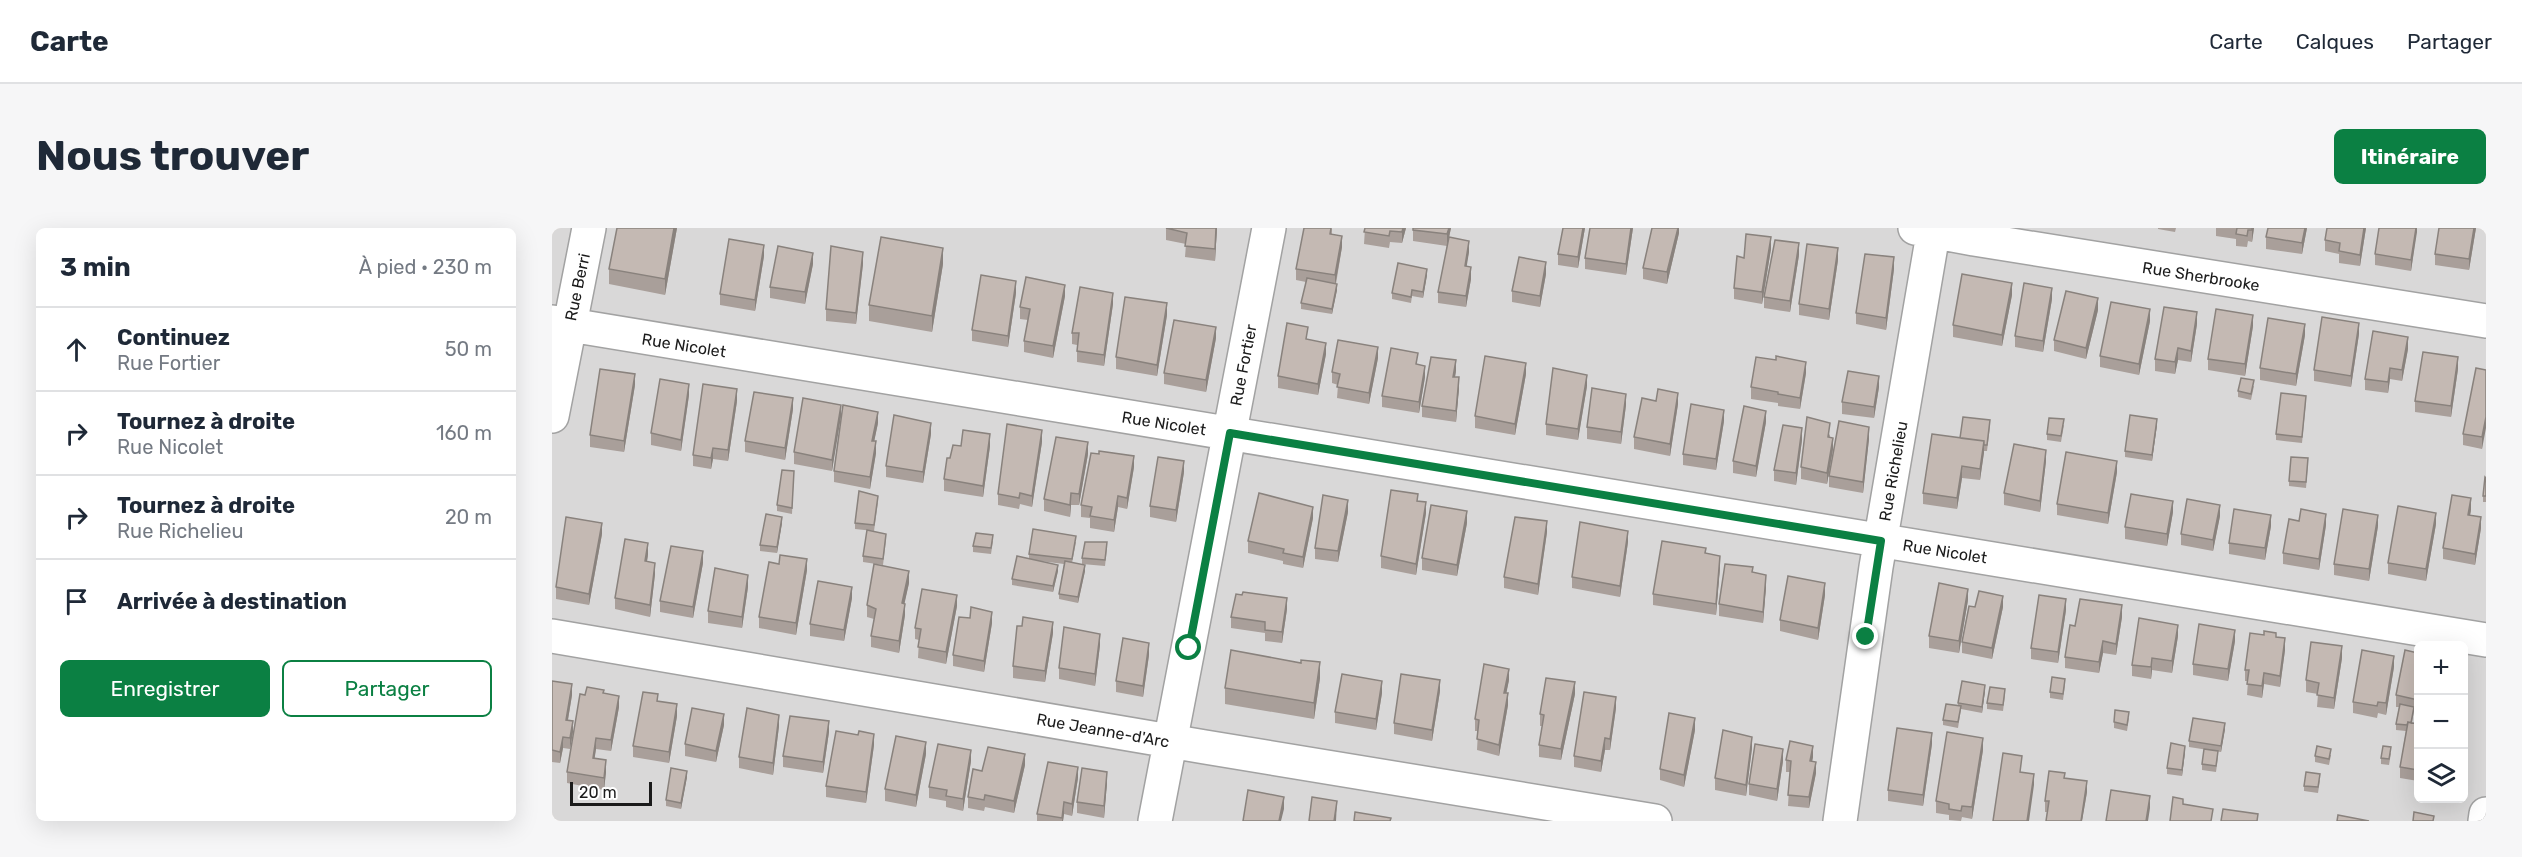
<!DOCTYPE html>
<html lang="fr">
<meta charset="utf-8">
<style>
body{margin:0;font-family:Rubik,sans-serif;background:#f6f6f7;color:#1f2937}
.controls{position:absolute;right:18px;bottom:18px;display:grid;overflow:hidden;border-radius:9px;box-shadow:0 6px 24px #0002}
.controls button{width:54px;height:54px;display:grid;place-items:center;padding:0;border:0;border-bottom:2px solid #e0e1e3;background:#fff;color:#1f2937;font:30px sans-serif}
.scale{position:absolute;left:18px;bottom:15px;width:82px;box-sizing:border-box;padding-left:6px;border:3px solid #1b1b1b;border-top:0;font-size:16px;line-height:21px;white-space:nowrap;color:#1b1b1b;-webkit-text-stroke:4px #fff;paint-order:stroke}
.stop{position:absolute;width:18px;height:18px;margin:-14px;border:4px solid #0b8043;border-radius:50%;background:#fff}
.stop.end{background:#0b8043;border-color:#fff;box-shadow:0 2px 6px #0008}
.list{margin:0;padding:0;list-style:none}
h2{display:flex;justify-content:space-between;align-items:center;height:78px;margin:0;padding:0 24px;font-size:26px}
h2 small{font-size:20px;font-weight:400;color:#747a83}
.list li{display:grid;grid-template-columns:39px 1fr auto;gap:18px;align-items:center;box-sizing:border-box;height:84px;padding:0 24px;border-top:2px solid #e0e1e3}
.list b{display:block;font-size:22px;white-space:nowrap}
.list p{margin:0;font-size:20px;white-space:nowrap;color:#747a83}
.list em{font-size:20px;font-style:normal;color:#747a83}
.actions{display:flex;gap:12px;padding:18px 24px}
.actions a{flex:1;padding:14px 0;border:2px solid #0b8043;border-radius:9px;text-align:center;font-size:21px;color:#0b8043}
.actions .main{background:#0b8043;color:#fff}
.icon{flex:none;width:33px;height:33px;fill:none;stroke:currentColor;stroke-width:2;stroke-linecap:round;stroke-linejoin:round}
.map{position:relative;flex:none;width:1934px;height:593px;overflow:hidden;border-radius:9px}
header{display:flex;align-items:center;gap:36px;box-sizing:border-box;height:84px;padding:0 30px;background:#fff;border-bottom:2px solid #e0e1e3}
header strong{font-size:28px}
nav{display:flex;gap:33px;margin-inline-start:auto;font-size:21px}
.intro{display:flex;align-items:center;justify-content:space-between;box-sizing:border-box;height:144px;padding:0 36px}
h1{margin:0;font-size:42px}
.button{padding:15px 27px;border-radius:9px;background:#0b8043;color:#fff;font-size:21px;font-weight:700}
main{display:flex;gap:36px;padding:0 36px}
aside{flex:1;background:#fff;border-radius:9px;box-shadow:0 6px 24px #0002}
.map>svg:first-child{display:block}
</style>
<header>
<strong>Carte</strong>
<nav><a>Carte</a><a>Calques</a><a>Partager</a></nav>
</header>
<div class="intro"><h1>Nous trouver</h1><a class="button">Itinéraire</a></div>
<main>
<aside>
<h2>3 min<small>À pied · 230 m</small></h2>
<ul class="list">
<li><svg class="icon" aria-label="ahead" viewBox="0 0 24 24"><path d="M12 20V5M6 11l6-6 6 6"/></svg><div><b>Continuez</b><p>Rue Fortier</p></div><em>50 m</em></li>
<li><svg class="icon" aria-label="right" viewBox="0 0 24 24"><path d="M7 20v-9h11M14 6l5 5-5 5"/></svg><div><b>Tournez à droite</b><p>Rue Nicolet</p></div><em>160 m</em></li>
<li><svg class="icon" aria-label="right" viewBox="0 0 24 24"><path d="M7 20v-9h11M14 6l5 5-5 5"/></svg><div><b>Tournez à droite</b><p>Rue Richelieu</p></div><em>20 m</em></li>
<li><svg class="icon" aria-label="arrive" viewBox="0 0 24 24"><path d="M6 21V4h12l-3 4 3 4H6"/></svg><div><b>Arrivée à destination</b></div></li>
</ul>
<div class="actions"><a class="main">Enregistrer</a><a>Partager</a></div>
</aside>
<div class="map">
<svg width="1934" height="593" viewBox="0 0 1934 593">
<rect width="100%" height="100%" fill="#ede7e0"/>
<path fill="#d9d8d8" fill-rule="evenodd" d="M 0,0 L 1934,0 L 1934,593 L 0,593 ZM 1866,418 L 1912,418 L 1912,570 L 1866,570 Z"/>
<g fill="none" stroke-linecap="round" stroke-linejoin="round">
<defs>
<path id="minor" d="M 1363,0 L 1422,11 L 1934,93
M 0,94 L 1934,412
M 0,188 L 37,0
M 0,408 L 653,519 L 1103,593
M 603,593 L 717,0
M 1288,593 L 1324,339 L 1382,0
M 1933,593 L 1934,586"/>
</defs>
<use href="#minor" stroke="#a2a2a2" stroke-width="36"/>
<use href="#minor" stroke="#fff" stroke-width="33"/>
</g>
<path fill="#a99f9a" d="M 125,0 L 113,67 L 57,56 L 57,41 Z
M 614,0 L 665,0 L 663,33 L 633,29 L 634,16 L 614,12 Z
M 780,0 L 780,7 L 790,19 L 784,56 L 785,62 L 780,86 L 749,81 L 749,75 L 754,54 L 744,52 L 744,41 Z
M 813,0 L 854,0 L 850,15 L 838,14 L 837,20 L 812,16 Z
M 861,0 L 899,0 L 897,10 L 917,24 L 914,38 L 919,51 L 914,79 L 886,75 L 886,64 L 895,18 L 861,13 Z
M 1011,0 L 1033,0 L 1026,40 L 1006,37 L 1006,26 Z
M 1038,0 L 1081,0 L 1074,47 L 1033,41 L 1033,30 Z
M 1127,0 L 1127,5 L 1115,56 L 1091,51 L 1091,40 Z
M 1606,0 L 1624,0 L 1623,4 L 1606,1 Z
M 1664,0 L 1702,0 L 1700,14 L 1696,13 L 1695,19 L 1684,18 L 1684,11 L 1664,8 Z
M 1755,0 L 1750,26 L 1714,21 L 1714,9 Z
M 1775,0 L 1814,0 L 1808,38 L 1787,35 L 1787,26 L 1773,23 L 1773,12 Z
M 1865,0 L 1859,43 L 1823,37 L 1823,26 Z
M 1887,0 L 1924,0 L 1917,42 L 1883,37 L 1883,26 Z
M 1219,21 L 1210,76 L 1182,71 L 1182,60 L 1192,30 Z
M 1247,27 L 1238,84 L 1212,80 L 1212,69 Z
M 212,28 L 203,83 L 168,77 L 168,66 Z
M 1286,32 L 1277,92 L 1247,87 L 1247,76 Z
M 261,36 L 253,76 L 218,70 L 218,59 Z
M 311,36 L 304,96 L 274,93 L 274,81 Z
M 391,36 L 380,104 L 317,93 L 317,77 Z
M 1342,41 L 1334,102 L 1304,96 L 1304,85 Z
M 994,46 L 988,79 L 960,74 L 960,63 Z
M 875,47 L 871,70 L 860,68 L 859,75 L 840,71 L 840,65 Z
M 464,65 L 456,119 L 420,113 L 420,102 Z
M 1460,67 L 1450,118 L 1401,109 L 1401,97 Z
M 513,68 L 501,130 L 472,124 L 472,113 L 476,92 L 468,91 L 468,79 Z
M 1500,71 L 1491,124 L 1463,119 L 1463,108 Z
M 561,76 L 552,138 L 525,134 L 525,117 L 520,116 L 520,105 Z
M 1546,82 L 1534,131 L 1502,123 L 1502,112 Z
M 615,87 L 605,148 L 564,141 L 564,129 Z
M 1598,93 L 1587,147 L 1548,139 L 1548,128 Z
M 1645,96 L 1639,134 L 1626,132 L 1623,146 L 1603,143 L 1603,131 Z
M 1701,98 L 1693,148 L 1656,142 L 1656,131 Z
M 1807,106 L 1799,159 L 1762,153 L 1762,142 Z
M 1753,107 L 1744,158 L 1708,152 L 1708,140 Z
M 664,110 L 654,164 L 612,156 L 612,145 Z
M 756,112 L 774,126 L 766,167 L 726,160 L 726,148 Z
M 1856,121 L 1850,153 L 1838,151 L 1836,165 L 1813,162 L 1813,151 Z
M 826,130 L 817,176 L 785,170 L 786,157 L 780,155 L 780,144 Z
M 866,136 L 873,149 L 867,185 L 830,179 L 830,168 Z
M 1906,141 L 1899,189 L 1863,184 L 1863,173 Z
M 1934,142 L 1930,221 L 1911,217 L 1911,206 Z
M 904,143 L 903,149 L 907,160 L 904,194 L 870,189 L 870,178 Z
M 1254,145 L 1248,181 L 1226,178 L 1226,175 L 1199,171 L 1199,159 Z
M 974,146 L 963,207 L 923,200 L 923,188 Z
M 83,157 L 72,224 L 38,219 L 38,207 Z
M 1035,158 L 1026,212 L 994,207 L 994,196 Z
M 1702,158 L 1699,172 L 1686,169 L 1686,163 Z
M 1327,159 L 1322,190 L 1290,186 L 1290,174 Z
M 137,167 L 129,223 L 99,217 L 99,205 Z
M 185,173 L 176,233 L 161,231 L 159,241 L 141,238 L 141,227 Z
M 1104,173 L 1126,176 L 1118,228 L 1082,221 L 1082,209 Z
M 1754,173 L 1750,215 L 1724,212 L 1724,206 Z
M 289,177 L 280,243 L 242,236 L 242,224 Z
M 1074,177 L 1069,216 L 1035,211 L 1035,199 Z
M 241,181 L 233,232 L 193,224 L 193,213 Z
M 1172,193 L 1164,242 L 1131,237 L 1131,226 Z
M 1214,194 L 1204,249 L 1181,245 L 1181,233 Z
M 326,195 L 322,213 L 324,225 L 318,261 L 282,254 L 282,243 Z
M 1512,197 L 1509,214 L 1495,212 L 1495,206 Z
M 1605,197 L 1600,233 L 1573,229 L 1573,223 Z
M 1438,198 L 1435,223 L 1432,223 L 1428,252 L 1410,250 L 1405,281 L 1371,276 L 1371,265 L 1408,210 Z
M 379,206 L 371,255 L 334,249 L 334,238 Z
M 1278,206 L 1278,209 L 1281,221 L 1275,256 L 1249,251 L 1249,239 Z
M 1317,211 L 1311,265 L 1277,259 L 1277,248 Z
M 1250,212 L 1244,257 L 1222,253 L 1222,242 Z
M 490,214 L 480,279 L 468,276 L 467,281 L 446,277 L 446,266 Z
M 409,218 L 438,218 L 431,269 L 392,263 L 392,251 L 398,230 Z
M 536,226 L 527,277 L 519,277 L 518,289 L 492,283 L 492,271 Z
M 1494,233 L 1488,284 L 1452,277 L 1452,265 Z
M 1756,236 L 1754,260 L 1737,258 L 1737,253 Z
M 582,239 L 575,281 L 566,279 L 562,304 L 538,300 L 538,290 L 529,289 L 529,277 Z
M 242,243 L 240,286 L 225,283 L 225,277 Z
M 632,244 L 624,294 L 598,289 L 598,278 Z
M 1565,244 L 1556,296 L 1505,287 L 1505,276 Z
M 1934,250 L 1934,274 L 1931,274 L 1931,268 Z
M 866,273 L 874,285 L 864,347 L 829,340 L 829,328 Z
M 326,274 L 322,303 L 303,301 L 303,295 Z
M 1919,282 L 1918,287 L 1929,300 L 1923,337 L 1891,331 L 1891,320 Z
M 796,284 L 786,334 L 763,331 L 763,320 Z
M 1621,284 L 1615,318 L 1573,311 L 1573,299 Z
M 1668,288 L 1661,323 L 1629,317 L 1629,306 Z
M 761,290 L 751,340 L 731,336 L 731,333 L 696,325 L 696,313 Z
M 230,295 L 225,325 L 208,323 L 208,317 Z
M 915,295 L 905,348 L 870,342 L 870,330 Z
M 1884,296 L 1874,353 L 1836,346 L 1836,335 Z
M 1774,297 L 1767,342 L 1731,336 L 1731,325 Z
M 1719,298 L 1713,332 L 1677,326 L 1677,315 Z
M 1826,298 L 1817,353 L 1782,347 L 1782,336 Z
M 995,304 L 986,367 L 952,360 L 952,349 Z
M 50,306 L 37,377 L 4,371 L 4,359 Z
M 334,312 L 331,337 L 311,334 L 311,328 Z
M 441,313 L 439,326 L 421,324 L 421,318 Z
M 524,314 L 520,335 L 533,343 L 526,375 L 507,371 L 507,366 L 512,336 L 488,333 L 506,343 L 501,364 L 460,357 L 460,351 L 477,331 L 477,326 Z
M 1076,314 L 1068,369 L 1020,360 L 1020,349 Z
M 555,320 L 553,338 L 530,336 L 530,330 Z
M 96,327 L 95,333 L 103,346 L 98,389 L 63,381 L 63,370 Z
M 151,335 L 141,390 L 108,384 L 108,373 Z
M 227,336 L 255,342 L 244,407 L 207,400 L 207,389 Z
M 1168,339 L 1164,387 L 1101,377 L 1101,366 Z
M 357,355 L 352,376 L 353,387 L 347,425 L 319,419 L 319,408 L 322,391 L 315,389 L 315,377 Z
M 196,359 L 190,400 L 156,395 L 156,383 Z
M 1214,359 L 1211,395 L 1167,388 L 1167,376 Z
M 1273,367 L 1266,412 L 1228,403 L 1228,392 Z
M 300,370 L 292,413 L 258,408 L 258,396 Z
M 1416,372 L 1407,425 L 1377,420 L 1377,408 Z
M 405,378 L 394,436 L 366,430 L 367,412 L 363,411 L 363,400 Z
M 1423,379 L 1451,379 L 1440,431 L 1410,425 L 1410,414 Z
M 735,381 L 730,415 L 713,413 L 713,405 L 679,400 L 679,389 Z
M 1514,382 L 1506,435 L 1479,431 L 1479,420 Z
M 1570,389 L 1564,427 L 1551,425 L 1547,445 L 1513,440 L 1513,429 L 1523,398 Z
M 418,390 L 440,395 L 432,444 L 401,438 L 401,427 Z
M 501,405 L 493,454 L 461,450 L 461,438 Z
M 1626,408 L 1620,445 L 1600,442 L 1599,451 L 1580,448 L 1580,437 Z
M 1724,409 L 1733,422 L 1728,459 L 1712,456 L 1710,470 L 1695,467 L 1696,453 L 1693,453 L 1693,442 Z
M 1683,413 L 1676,453 L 1641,447 L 1641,436 Z
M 548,417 L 543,458 L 507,451 L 507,440 Z
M 1866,425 L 1866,483 L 1862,482 L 1860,495 L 1866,496 L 1866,553 L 1848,550 L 1848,539 L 1854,503 L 1844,502 L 1844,496 L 1847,479 L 1844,479 L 1844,467 Z
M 597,427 L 591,469 L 564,464 L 564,453 Z
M 1790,430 L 1782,481 L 1765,479 L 1766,466 L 1754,464 L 1754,452 Z
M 749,435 L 768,450 L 762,491 L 673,476 L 673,460 Z
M 1842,439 L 1834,487 L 1826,485 L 1825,490 L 1801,485 L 1801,474 Z
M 957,452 L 954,465 L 956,477 L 947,528 L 925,522 L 926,503 L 923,503 L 923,491 Z
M 0,453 L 20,467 L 16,492 L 21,504 L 18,521 L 11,520 L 8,535 L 0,534 Z
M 1513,457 L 1511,472 L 1498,470 L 1498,464 Z
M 888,463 L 880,513 L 842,506 L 842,495 Z
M 1433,463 L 1430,485 L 1409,481 L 1406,500 L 1391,497 L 1391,492 L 1406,478 L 1406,475 Z
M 52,465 L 67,479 L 59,523 L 44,521 L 42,531 L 54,544 L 52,562 L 15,555 L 15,544 L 33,467 Z
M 830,465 L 824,502 L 783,495 L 783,484 Z
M 1023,466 L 1009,532 L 987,529 L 987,517 L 990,498 L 988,498 L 988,486 Z
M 1453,467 L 1451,483 L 1435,481 L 1435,475 Z
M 1064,480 L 1058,522 L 1053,522 L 1049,544 L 1022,539 L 1022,528 Z
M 125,488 L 117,535 L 81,529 L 81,518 Z
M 1577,490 L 1575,503 L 1562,500 L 1562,494 Z
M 172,497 L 164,534 L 133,528 L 133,516 Z
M 227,498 L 221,547 L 187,540 L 187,529 Z
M 1673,501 L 1669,524 L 1637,519 L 1637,513 Z
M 1143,502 L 1132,559 L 1108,552 L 1108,541 Z
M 277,504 L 271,545 L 231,539 L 231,528 Z
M 1380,516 L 1371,578 L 1336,573 L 1336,562 Z
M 322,517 L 314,575 L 274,569 L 274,558 Z
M 1200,520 L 1194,568 L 1163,562 L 1163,550 Z
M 1431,522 L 1420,591 L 1410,589 L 1409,593 L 1397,592 L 1397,587 L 1384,585 L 1384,573 Z
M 1633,524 L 1630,548 L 1615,546 L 1615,540 Z
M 1839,525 L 1837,537 L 1829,536 L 1829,530 Z
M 374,526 L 364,579 L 333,573 L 333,561 Z
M 1779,527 L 1777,537 L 1763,534 L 1763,528 Z
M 1261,529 L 1260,533 L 1264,545 L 1257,580 L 1236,578 L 1238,544 L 1234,544 L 1234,532 Z
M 1666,529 L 1664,544 L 1650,542 L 1650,536 Z
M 419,533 L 411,583 L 394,579 L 394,573 L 377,570 L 377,559 Z
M 1231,533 L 1225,573 L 1197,567 L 1197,556 Z
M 473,537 L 462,585 L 433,579 L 432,583 L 416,580 L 416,569 L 430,543 Z
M 135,549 L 129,581 L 114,578 L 114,572 Z
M 526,550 L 520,588 L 512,586 L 511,593 L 485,593 L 485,586 Z
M 1513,550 L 1535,564 L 1530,593 L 1494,593 L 1495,584 L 1493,584 L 1493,573 Z
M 1768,552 L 1766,565 L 1752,563 L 1752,558 Z
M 555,555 L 552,590 L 525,585 L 525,574 Z"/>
<path fill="#89827d" d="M 122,0 L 125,0 L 113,67 L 113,51 Z
M 664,0 L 665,0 L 663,33 L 663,21 Z
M 851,0 L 854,0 L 850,15 L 850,4 Z
M 897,0 L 899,0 L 895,18 L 895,6 Z
M 1031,0 L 1033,0 L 1026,40 L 1026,29 Z
M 1079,0 L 1081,0 L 1074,47 L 1074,36 Z
M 1126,0 L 1127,0 L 1127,5 L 1115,56 L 1115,44 Z
M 1700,0 L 1702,0 L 1700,14 Z
M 1753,0 L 1755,0 L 1750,26 L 1750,15 Z
M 1812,0 L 1814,0 L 1808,38 L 1808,27 Z
M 1864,0 L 1865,0 L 1865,4 L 1859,43 L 1859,32 Z
M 1922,0 L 1924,0 L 1917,42 L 1917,31 Z
M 790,8 L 790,19 L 783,58 L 783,47 Z
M 1219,9 L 1219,21 L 1210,76 L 1210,64 Z
M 917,13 L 917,24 L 913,49 L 913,38 Z
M 1247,15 L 1247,27 L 1238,84 L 1238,73 Z
M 212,17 L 212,28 L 203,83 L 203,72 Z
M 391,20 L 391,36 L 380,104 L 380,88 Z
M 1286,20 L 1286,32 L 1277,92 L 1277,81 Z
M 311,24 L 311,36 L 304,96 L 304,85 Z
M 261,25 L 261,36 L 253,76 L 253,64 Z
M 1342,29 L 1342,41 L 1334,102 L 1334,90 Z
M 994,34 L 994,46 L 988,79 L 988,68 Z
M 919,39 L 919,51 L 914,79 L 914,68 Z
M 875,41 L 875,47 L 871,70 L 871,64 Z
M 464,53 L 464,65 L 456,119 L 456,108 Z
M 1460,55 L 1460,67 L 1450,118 L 1450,107 Z
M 785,56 L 785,62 L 780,86 L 780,81 Z
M 513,57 L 513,68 L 501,130 L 501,118 Z
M 1500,60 L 1500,71 L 1491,124 L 1491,113 Z
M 561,65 L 561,76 L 552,138 L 552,127 Z
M 1546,70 L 1546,82 L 1534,131 L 1534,120 Z
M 615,75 L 615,87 L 605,148 L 605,137 Z
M 1598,81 L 1598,93 L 1587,147 L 1587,136 Z
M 1645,84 L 1645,96 L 1639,134 L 1639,123 Z
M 1701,87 L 1701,98 L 1693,148 L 1693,136 Z
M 1807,95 L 1807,106 L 1799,159 L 1799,148 Z
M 1753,96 L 1753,107 L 1744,158 L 1744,146 Z
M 664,99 L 664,110 L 654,164 L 654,152 Z
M 1856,109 L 1856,121 L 1850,153 L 1850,142 Z
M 774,115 L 774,126 L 766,167 L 766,156 Z
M 826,119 L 826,130 L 817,176 L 817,165 Z
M 1626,120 L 1626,132 L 1623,146 L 1623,134 Z
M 1906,129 L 1906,141 L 1899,189 L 1899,178 Z
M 904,132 L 904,143 L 901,160 L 901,149 Z
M 1254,134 L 1254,145 L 1248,181 L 1248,170 Z
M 974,135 L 974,146 L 963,207 L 963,196 Z
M 873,138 L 873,149 L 867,185 L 867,174 Z
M 1838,140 L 1838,151 L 1836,165 L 1836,154 Z
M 83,146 L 83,157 L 72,224 L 72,213 Z
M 1035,147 L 1035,158 L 1026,212 L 1026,201 Z
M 1327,148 L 1327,159 L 1322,190 L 1322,179 Z
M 907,149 L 907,160 L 904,194 L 904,183 Z
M 137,156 L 137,167 L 129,223 L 129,212 Z
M 185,161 L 185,173 L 176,233 L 176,222 Z
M 1126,165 L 1126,176 L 1118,228 L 1118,216 Z
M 1074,166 L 1074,177 L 1069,216 L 1069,204 Z
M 241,170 L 241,181 L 233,232 L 233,220 Z
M 289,177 L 289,189 L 280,243 L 280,232 Z
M 1172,182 L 1172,193 L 1164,242 L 1164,231 Z
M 1214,183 L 1214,194 L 1204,249 L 1204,238 Z
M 326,184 L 326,195 L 320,224 L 320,213 Z
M 1934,189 L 1934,200 L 1930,221 L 1930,209 Z
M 1605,191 L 1605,197 L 1600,233 L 1600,227 Z
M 379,195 L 379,206 L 371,255 L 371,244 Z
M 1317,199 L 1317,211 L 1311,265 L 1311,254 Z
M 1250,200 L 1250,212 L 1244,257 L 1244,245 Z
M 490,202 L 490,214 L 480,279 L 480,268 Z
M 438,206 L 438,218 L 431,269 L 431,258 Z
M 1281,210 L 1281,221 L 1275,256 L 1275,245 Z
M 324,213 L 324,225 L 318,261 L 318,249 Z
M 1432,213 L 1432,225 L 1428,252 L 1428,241 Z
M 536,214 L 536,226 L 527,277 L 527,266 Z
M 161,220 L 161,231 L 159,241 L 159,230 Z
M 1494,222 L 1494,233 L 1488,284 L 1488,273 Z
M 582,228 L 582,239 L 575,281 L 575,270 Z
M 632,233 L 632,244 L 624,294 L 624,282 Z
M 1565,233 L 1565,244 L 1556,296 L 1556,285 Z
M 1410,238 L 1410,250 L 1405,281 L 1405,270 Z
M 519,265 L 519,277 L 518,289 L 518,277 Z
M 566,268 L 566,279 L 562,304 L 562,292 Z
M 1919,270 L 1919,282 L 1916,298 L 1916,287 Z
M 796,272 L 796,284 L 786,334 L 786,323 Z
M 1621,273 L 1621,284 L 1615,318 L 1615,306 Z
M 874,274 L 874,285 L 864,347 L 864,336 Z
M 1668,277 L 1668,288 L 1661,323 L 1661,312 Z
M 761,279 L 761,290 L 751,340 L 751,329 Z
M 915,283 L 915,295 L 905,348 L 905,337 Z
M 1884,285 L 1884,296 L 1874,353 L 1874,341 Z
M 1774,286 L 1774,297 L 1767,342 L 1767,331 Z
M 1719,287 L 1719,298 L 1713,332 L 1713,320 Z
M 1826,287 L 1826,298 L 1817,353 L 1817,341 Z
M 230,289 L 230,295 L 225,325 L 225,319 Z
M 1929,289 L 1929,300 L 1923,337 L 1923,326 Z
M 995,293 L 995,304 L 986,367 L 986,356 Z
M 50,295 L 50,306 L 37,377 L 37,366 Z
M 1076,303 L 1076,314 L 1068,369 L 1068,358 Z
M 96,315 L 96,327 L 93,344 L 93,333 Z
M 151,323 L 151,335 L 141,390 L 141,379 Z
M 1168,328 L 1168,339 L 1164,387 L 1164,376 Z
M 255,331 L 255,342 L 244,407 L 244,395 Z
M 103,335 L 103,346 L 98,389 L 98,377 Z
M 506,337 L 506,343 L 501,364 L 501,358 Z
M 533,337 L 533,343 L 526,375 L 526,369 Z
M 357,343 L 357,355 L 350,387 L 350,375 Z
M 196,347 L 196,359 L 190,400 L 190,389 Z
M 1214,347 L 1214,359 L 1211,395 L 1211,384 Z
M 1273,355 L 1273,367 L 1266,412 L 1266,400 Z
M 300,359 L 300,370 L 292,413 L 292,402 Z
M 1416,361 L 1416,372 L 1407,425 L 1407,413 Z
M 405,367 L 405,378 L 394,436 L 394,424 Z
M 1451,368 L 1451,379 L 1440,431 L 1440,420 Z
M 735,370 L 735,381 L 730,415 L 730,404 Z
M 1514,371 L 1514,382 L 1506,435 L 1506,424 Z
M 353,376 L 353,387 L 347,425 L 347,413 Z
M 1570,377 L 1570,389 L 1564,427 L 1564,416 Z
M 440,384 L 440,395 L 432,444 L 432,433 Z
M 501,394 L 501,405 L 493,454 L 493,443 Z
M 1626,397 L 1626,408 L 1620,445 L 1620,433 Z
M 1683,402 L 1683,413 L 1676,453 L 1676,441 Z
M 548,406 L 548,417 L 543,458 L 543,446 Z
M 1733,410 L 1733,422 L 1728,459 L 1728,448 Z
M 1551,413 L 1551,425 L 1547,445 L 1547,434 Z
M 597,415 L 597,427 L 591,469 L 591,458 Z
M 1790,418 L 1790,430 L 1782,481 L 1782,470 Z
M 1842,428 L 1842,439 L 1834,487 L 1834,475 Z
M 1600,430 L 1600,442 L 1599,451 L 1599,439 Z
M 768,434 L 768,450 L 762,491 L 762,475 Z
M 957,441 L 957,452 L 952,477 L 952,465 Z
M 1712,445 L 1712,456 L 1710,470 L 1710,458 Z
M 888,452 L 888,463 L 880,513 L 880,502 Z
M 830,453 L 830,465 L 824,502 L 824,491 Z
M 1023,454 L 1023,466 L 1009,532 L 1009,521 Z
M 20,456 L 20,467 L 14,503 L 14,492 Z
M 1433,457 L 1433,463 L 1430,485 L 1430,479 Z
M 956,465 L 956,477 L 947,528 L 947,517 Z
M 67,468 L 67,479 L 59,523 L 59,512 Z
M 1064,469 L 1064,480 L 1058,522 L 1058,511 Z
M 125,476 L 125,488 L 117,535 L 117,524 Z
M 172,486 L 172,497 L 164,534 L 164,523 Z
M 227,487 L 227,498 L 221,547 L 221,535 Z
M 1143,490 L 1143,502 L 1132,559 L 1132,547 Z
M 21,493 L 21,504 L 18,521 L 18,510 Z
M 277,493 L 277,504 L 271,545 L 271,534 Z
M 1673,495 L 1673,501 L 1669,524 L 1669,518 Z
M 1380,505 L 1380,516 L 1371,578 L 1371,567 Z
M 322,506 L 322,517 L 314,575 L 314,564 Z
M 11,509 L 11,520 L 8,535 L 8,524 Z
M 1200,509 L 1200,520 L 1194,568 L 1194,557 Z
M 44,510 L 44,521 L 41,542 L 41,530 Z
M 1053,510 L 1053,522 L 1049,544 L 1049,533 Z
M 1431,510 L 1431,522 L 1420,591 L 1420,579 Z
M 374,514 L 374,526 L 364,579 L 364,567 Z
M 1261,518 L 1261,529 L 1258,544 L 1258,533 Z
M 1633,518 L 1633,524 L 1630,548 L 1630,542 Z
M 1231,521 L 1231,533 L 1225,573 L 1225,561 Z
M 419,522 L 419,533 L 411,583 L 411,571 Z
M 473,526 L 473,537 L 462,585 L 462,573 Z
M 54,532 L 54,544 L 52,562 L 52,550 Z
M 1264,534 L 1264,545 L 1257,580 L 1257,569 Z
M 526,539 L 526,550 L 520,588 L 520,576 Z
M 135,543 L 135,549 L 129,581 L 129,575 Z
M 555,544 L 555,555 L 552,590 L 552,578 Z
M 1482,546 L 1482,557 L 1477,593 L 1475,593 Z
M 1535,553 L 1535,564 L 1530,593 L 1529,593 Z
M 1598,568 L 1598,580 L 1596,593 L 1594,593 Z
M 732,569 L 732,581 L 729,593 L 727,593 Z
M 785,573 L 784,593 L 782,593 Z
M 512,574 L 512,586 L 511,593 L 510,593 Z"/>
<path fill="#c4b9b3" stroke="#89827d" stroke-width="1.5" d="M 65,0 L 122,0 L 113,51 L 57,41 Z
M 614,0 L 664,0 L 663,21 L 633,18 L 635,5 Z
M 752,0 L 779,0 L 778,6 L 790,8 L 783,47 L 744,41 Z
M 813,0 L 851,0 L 850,4 L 838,3 L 837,8 L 812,4 Z
M 861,0 L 897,0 L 895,6 L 861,2 Z
M 1011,0 L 1031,0 L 1026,29 L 1006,26 Z
M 1038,0 L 1079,0 L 1074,36 L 1033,30 Z
M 1100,0 L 1126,0 L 1115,44 L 1091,40 Z
M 1685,0 L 1700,0 L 1700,2 L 1696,2 L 1695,8 L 1684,6 Z
M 1716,0 L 1753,0 L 1750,15 L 1714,9 Z
M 1775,0 L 1812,0 L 1808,27 L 1787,23 L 1788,15 L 1773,12 Z
M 1827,0 L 1864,0 L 1859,32 L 1823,26 Z
M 1887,0 L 1922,0 L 1917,31 L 1883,26 Z
M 1194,6 L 1219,9 L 1210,64 L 1182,60 L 1185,28 L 1192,30 Z
M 329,9 L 391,20 L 380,88 L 317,77 Z
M 897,9 L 917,13 L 913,38 L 919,39 L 914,68 L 886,64 Z
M 177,11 L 212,17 L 203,72 L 168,66 Z
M 1223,12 L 1247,15 L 1238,73 L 1212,69 Z
M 1255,16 L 1286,20 L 1277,81 L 1247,76 Z
M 226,18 L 261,25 L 253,64 L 218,59 Z
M 279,18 L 311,24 L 304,85 L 274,81 Z
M 1313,26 L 1342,29 L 1334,90 L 1304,85 Z
M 967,29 L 994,34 L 988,68 L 960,63 Z
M 846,35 L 875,41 L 871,64 L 860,62 L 859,69 L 840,65 Z
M 1410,46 L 1460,55 L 1450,107 L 1401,97 Z
M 429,47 L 464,53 L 456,108 L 420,102 Z
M 474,49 L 513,57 L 501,118 L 472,113 L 478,81 L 468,79 Z
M 755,50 L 785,56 L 780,81 L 749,75 Z
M 1472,55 L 1500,60 L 1491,113 L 1463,108 Z
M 528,59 L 561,65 L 552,127 L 525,123 L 527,105 L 520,105 Z
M 1514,63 L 1546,70 L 1534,120 L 1502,112 Z
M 573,69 L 615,75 L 605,137 L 564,129 Z
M 1559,74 L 1598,81 L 1587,136 L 1548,128 Z
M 1612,79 L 1645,84 L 1639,123 L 1626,120 L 1623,134 L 1603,131 Z
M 1664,81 L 1701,87 L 1693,136 L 1656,131 Z
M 1770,89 L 1807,95 L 1799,148 L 1762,142 Z
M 1716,90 L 1753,96 L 1744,146 L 1708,140 Z
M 622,92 L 664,99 L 654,152 L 612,145 Z
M 735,95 L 756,99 L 754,111 L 774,115 L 766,156 L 726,148 Z
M 1821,103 L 1856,109 L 1850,142 L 1838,140 L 1836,154 L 1813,151 Z
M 786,112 L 826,119 L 817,165 L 785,159 L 788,146 L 780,144 Z
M 839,120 L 866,125 L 864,136 L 873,138 L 867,174 L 830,168 Z
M 1871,124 L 1906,129 L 1899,178 L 1863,173 Z
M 933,128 L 974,135 L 963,196 L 923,188 Z
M 1224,128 L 1254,134 L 1248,170 L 1226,166 L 1226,164 L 1199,159 L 1204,129 L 1224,132 Z
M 879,129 L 904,132 L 901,149 L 907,149 L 904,183 L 870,178 Z
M 1001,140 L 1035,147 L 1026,201 L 994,196 Z
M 1924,140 L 1934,142 L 1934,189 L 1930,209 L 1911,206 Z
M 48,141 L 83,146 L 72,213 L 38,207 Z
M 1296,143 L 1327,148 L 1322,179 L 1290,174 Z
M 1689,150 L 1702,152 L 1699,166 L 1686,163 Z
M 108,151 L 137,156 L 129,212 L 99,205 Z
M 151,156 L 185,161 L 176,222 L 161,220 L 159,230 L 141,227 Z
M 1040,160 L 1074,166 L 1069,204 L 1035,199 Z
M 1106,161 L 1126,165 L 1118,216 L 1082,209 L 1090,170 L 1104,173 Z
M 202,164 L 241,170 L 233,220 L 193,213 Z
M 1729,165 L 1754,168 L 1750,209 L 1724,206 Z
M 251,170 L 289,177 L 280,232 L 242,224 Z
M 1139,176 L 1172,182 L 1164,231 L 1131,226 Z
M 291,177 L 326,184 L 320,213 L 324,213 L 318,249 L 282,243 Z
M 1192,178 L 1214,183 L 1204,238 L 1181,233 Z
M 342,187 L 379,195 L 371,244 L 334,238 Z
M 1578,187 L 1605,191 L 1600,227 L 1573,223 Z
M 1255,189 L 1278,195 L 1276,209 L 1281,210 L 1275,245 L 1249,239 Z
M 1411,189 L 1438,192 L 1435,217 L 1432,217 L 1432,213 L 1408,210 Z
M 1497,190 L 1512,191 L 1509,208 L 1495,206 Z
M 1287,193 L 1317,199 L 1311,254 L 1277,248 Z
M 455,196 L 490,202 L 480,268 L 468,265 L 467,270 L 446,266 Z
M 1231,197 L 1250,200 L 1244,245 L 1222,242 Z
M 411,202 L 438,206 L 431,258 L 392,251 L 395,230 L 398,230 L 401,217 L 409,218 Z
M 1380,206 L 1432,213 L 1428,241 L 1410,238 L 1405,270 L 1371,265 Z
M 504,209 L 536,214 L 527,266 L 519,265 L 518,277 L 492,271 Z
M 1462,216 L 1494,222 L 1488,273 L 1452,265 Z
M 547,223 L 582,228 L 575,270 L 566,268 L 562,292 L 538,288 L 540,279 L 529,277 L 539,225 L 547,226 Z
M 1514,224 L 1565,233 L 1556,285 L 1505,276 Z
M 606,229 L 632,233 L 624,282 L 598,278 Z
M 1739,229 L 1756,230 L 1754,254 L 1737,253 Z
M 230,242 L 242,243 L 240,280 L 225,277 Z
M 1933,249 L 1934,250 L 1934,268 L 1931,268 Z
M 839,262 L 866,266 L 865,273 L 874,274 L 864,336 L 829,328 Z
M 307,263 L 326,268 L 322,297 L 303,295 Z
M 707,265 L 761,279 L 751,329 L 731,325 L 732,321 L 696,313 Z
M 1579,266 L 1621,273 L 1615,306 L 1573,299 Z
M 771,267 L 796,272 L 786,323 L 763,320 Z
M 1900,267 L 1919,270 L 1916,287 L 1929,289 L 1923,326 L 1891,320 Z
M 1635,271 L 1668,277 L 1661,312 L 1629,306 Z
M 879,277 L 915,283 L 905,337 L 870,330 Z
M 1846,278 L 1884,285 L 1874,341 L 1836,335 Z
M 1682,281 L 1719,287 L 1713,320 L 1677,315 Z
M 1749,281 L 1774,286 L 1767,331 L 1731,325 L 1737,291 L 1747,293 Z
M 1791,281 L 1826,287 L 1817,341 L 1782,336 Z
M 214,286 L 230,289 L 225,319 L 208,317 Z
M 14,289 L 50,295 L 37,366 L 4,359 Z
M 963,289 L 995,293 L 986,356 L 952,349 Z
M 1028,294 L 1076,303 L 1068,358 L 1020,349 Z
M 481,301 L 524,308 L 520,331 L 477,326 Z
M 315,302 L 334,306 L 331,331 L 311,328 Z
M 424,305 L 441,307 L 439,320 L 421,318 Z
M 73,311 L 96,315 L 93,333 L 103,335 L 98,377 L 63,370 Z
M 1110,313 L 1154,320 L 1153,325 L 1168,328 L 1164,376 L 1101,366 Z
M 533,314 L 555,314 L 553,332 L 530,330 Z
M 119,318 L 151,323 L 141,379 L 108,373 Z
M 228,327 L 255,331 L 244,395 L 207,389 L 217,334 L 227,336 Z
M 465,328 L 506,337 L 501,358 L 460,351 Z
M 513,333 L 533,337 L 526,369 L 507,366 Z
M 322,336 L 357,343 L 350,375 L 353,376 L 347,413 L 319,408 L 324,381 L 315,377 Z
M 1173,336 L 1201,339 L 1200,344 L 1214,347 L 1211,384 L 1167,376 Z
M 163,340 L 196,347 L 190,389 L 156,383 Z
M 1236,348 L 1273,355 L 1266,400 L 1228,392 Z
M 266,353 L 300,359 L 292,402 L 258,396 Z
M 1387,355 L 1416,361 L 1407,413 L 1377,408 Z
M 370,361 L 405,367 L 394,424 L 366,419 L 369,401 L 363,400 Z
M 1427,363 L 1451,368 L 1440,420 L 1410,414 L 1417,378 L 1423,379 Z
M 691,364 L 735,370 L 730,404 L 713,402 L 713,394 L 679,389 L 684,366 L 690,367 Z
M 1487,367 L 1514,371 L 1506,424 L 1479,420 Z
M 1528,371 L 1570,377 L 1564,416 L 1551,413 L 1547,434 L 1513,429 L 1518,397 L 1523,398 Z
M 419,379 L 440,384 L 432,433 L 401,427 L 407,389 L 418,390 Z
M 471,389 L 501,394 L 493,443 L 461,438 L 465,398 L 470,398 Z
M 1587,390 L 1626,397 L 1620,433 L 1600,430 L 1599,439 L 1580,437 Z
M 1647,396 L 1683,402 L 1676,441 L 1641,436 Z
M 512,399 L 548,406 L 543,446 L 507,440 Z
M 1712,403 L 1724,405 L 1724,409 L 1733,410 L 1728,448 L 1712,445 L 1710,458 L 1695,456 L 1697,442 L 1693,442 L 1698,405 L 1712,407 Z
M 571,410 L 597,415 L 591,458 L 564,453 Z
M 1759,414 L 1790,418 L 1782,470 L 1765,467 L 1767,455 L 1754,452 Z
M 679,422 L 749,435 L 749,432 L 768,434 L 762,475 L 673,460 Z
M 1810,422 L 1842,428 L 1834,475 L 1826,474 L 1825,478 L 1801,474 Z
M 1853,422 L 1866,425 L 1866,472 L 1844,467 Z
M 932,436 L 957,441 L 952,465 L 956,465 L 947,517 L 925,511 L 927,492 L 923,491 Z
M 790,446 L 830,453 L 824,491 L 783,484 Z
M 849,446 L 888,452 L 880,502 L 842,495 Z
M 1500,449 L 1513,451 L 1511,466 L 1498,464 Z
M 994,450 L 1023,454 L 1009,521 L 987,517 L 992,487 L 988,486 Z
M 0,453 L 20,456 L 14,492 L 21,493 L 18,510 L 11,509 L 8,524 L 0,522 Z
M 1410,453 L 1433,457 L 1430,479 L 1406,475 Z
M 35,459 L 52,462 L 51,465 L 67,468 L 59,512 L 44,510 L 41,530 L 54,532 L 52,550 L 15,544 L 28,466 L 33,467 Z
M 1438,459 L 1453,461 L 1451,477 L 1435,475 Z
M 91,464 L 106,466 L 105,473 L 125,476 L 117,524 L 81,518 Z
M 1032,464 L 1064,469 L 1058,511 L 1053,510 L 1049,533 L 1022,528 Z
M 1394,476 L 1409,478 L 1406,494 L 1391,492 Z
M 1848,476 L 1862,479 L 1859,495 L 1856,494 L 1855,497 L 1844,496 Z
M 140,480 L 172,486 L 164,523 L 133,516 Z
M 195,480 L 227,487 L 221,535 L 187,529 Z
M 1563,482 L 1577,484 L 1575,497 L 1562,494 Z
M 1117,485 L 1143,490 L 1132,547 L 1108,541 Z
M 238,488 L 277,493 L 271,534 L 231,528 Z
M 1641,490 L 1673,495 L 1669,518 L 1637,513 Z
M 1856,494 L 1866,496 L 1866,542 L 1848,539 Z
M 1345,500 L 1380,505 L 1371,567 L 1336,562 Z
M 1171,502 L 1200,509 L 1194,557 L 1163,550 Z
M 284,503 L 306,507 L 307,503 L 322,506 L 314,564 L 274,558 Z
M 1395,504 L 1431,510 L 1420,579 L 1410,578 L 1409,583 L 1397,581 L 1397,576 L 1384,573 Z
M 344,508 L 374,514 L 364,567 L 333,561 Z
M 1238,513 L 1261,518 L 1258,533 L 1264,534 L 1257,569 L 1236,567 L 1239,533 L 1234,532 Z
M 1619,515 L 1633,518 L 1630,542 L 1615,540 Z
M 386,516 L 419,522 L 411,571 L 394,568 L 395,562 L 377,559 Z
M 1203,516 L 1231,521 L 1225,561 L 1197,556 Z
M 1765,518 L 1779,521 L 1777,531 L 1763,528 Z
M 1831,518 L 1839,519 L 1837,531 L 1829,530 Z
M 436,519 L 473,526 L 462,573 L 433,567 L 432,572 L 416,569 L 421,541 L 430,543 Z
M 1652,521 L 1666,523 L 1664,538 L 1650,536 Z
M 1451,525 L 1470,528 L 1468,544 L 1482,546 L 1475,593 L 1441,593 Z
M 496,534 L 526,539 L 520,576 L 512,574 L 510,590 L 485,586 Z
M 119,540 L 135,543 L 129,575 L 114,572 Z
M 530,540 L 555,544 L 552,578 L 525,574 Z
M 1497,543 L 1513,545 L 1512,550 L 1535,553 L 1529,593 L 1494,593 L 1497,573 L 1493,573 Z
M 1754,544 L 1768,546 L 1766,559 L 1752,558 Z
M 696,562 L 732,569 L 727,593 L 729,593 L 691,593 Z
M 1559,562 L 1598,568 L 1594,593 L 1554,593 Z
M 760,569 L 785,573 L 782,593 L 757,593 Z
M 1621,569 L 1631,571 L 1631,576 L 1661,581 L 1659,593 L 1618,593 Z
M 1671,581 L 1706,586 L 1705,593 L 1669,593 Z
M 803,584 L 839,590 L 838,593 L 802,593 Z
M 1862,584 L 1882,588 L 1881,593 L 1861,593 Z
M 1786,587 L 1817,593 L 1785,593 Z"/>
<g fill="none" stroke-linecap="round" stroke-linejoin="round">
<path stroke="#0b8043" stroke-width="8" d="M 637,420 L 678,205 L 1329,313 L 1314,409"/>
</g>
<g text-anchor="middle" stroke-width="4.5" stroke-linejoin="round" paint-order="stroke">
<g font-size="16" fill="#1b1b1b" stroke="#fff">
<text transform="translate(1649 48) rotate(9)" y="6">Rue Sherbrooke</text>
<text transform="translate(25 59) rotate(-78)" y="6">Rue Berri</text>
<text transform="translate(132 117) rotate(9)" y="6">Rue Nicolet</text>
<text transform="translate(691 137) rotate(-79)" y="6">Rue Fortier</text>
<text transform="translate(612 195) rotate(9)" y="6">Rue Nicolet</text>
<text transform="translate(1341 243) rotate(-80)" y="6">Rue Richelieu</text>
<text transform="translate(1393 323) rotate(9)" y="6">Rue Nicolet</text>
<text transform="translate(551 502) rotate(10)" y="6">Rue Jeanne-d'Arc</text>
</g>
</g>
</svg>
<div class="controls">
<button>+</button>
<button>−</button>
<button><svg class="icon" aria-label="layers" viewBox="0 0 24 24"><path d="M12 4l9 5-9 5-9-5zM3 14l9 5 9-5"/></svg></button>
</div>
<div class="scale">20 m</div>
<div class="stop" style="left:637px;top:420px"></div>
<div class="stop end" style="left:1314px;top:409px"></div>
</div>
</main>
